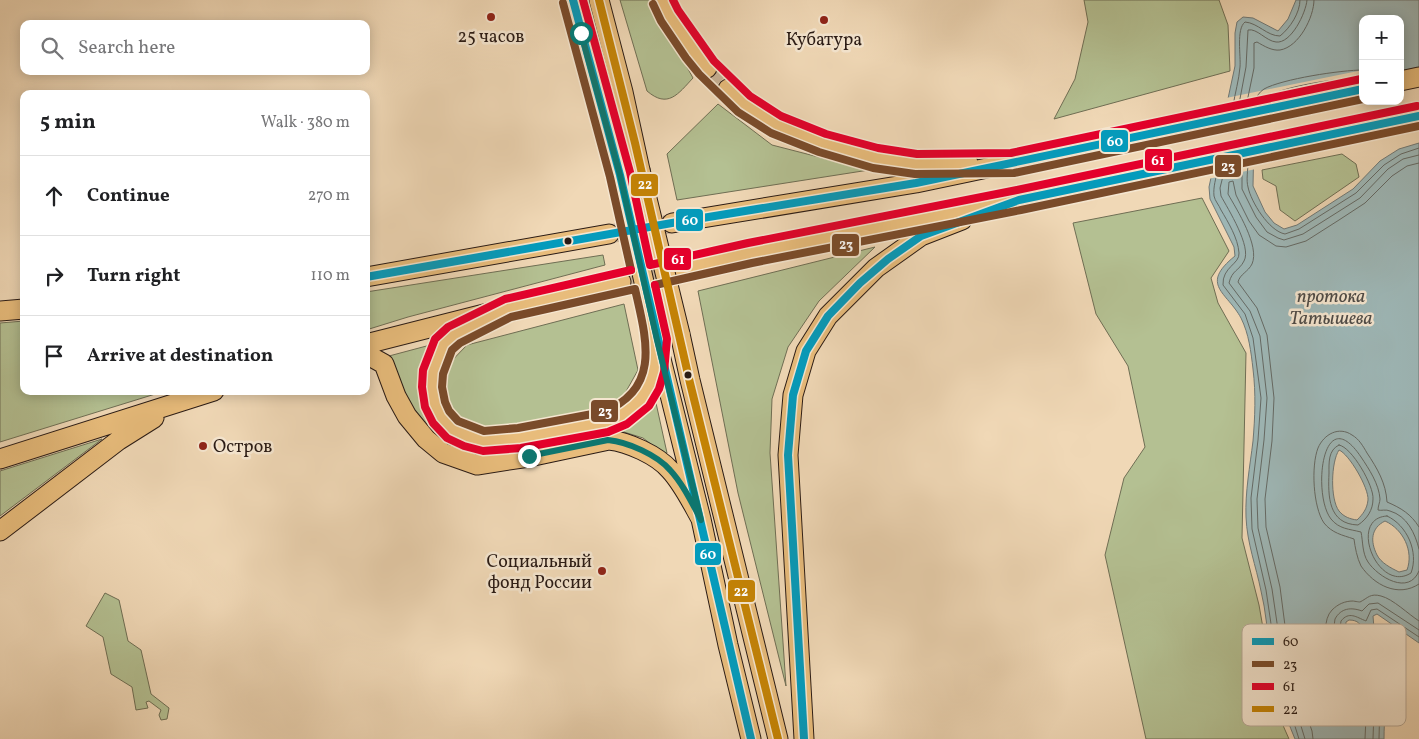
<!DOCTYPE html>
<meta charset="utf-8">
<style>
body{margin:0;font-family:Vollkorn,serif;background:#f6f6f6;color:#202124}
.controls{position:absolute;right:15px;top:15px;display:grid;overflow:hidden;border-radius:10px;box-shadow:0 2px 12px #0003}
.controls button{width:45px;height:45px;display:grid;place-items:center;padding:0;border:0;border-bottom:1px solid #e0e0e0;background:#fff;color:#202124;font:25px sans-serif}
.stop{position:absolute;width:15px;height:15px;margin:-11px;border:4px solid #0f766e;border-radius:50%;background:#fff}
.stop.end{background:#0f766e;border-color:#fff;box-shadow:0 1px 5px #0008}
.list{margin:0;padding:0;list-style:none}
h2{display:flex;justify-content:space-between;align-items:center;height:65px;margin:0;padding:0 20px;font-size:21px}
h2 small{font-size:16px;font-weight:400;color:#757577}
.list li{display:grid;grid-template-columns:32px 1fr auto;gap:15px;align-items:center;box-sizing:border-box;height:80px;padding:0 20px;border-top:1px solid #e0e0e0}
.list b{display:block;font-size:19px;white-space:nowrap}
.list em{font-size:16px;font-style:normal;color:#757577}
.icon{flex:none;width:28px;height:28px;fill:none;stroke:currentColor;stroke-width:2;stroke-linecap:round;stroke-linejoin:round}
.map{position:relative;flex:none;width:1419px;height:739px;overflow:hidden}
.search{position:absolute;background:#fff;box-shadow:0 2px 12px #0003;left:20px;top:20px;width:350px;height:55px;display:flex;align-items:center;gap:12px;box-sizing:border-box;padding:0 18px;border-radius:10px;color:#757577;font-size:19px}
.panel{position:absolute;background:#fff;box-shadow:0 2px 12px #0003;left:20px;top:90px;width:350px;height:305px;border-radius:10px}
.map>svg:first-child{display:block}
</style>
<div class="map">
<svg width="1419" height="739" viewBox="0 0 1419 739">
<rect width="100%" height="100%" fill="#f0d8b6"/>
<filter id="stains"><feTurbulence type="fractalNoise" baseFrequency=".004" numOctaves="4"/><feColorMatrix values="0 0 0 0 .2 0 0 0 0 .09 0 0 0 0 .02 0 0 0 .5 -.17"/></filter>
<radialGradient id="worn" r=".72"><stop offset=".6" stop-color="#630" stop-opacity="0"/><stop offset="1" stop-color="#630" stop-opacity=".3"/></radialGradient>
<path fill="#b4c092" stroke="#6f6e54" d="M 620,0 L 650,0 L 693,78 C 678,94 668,109 647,91 Z
M 1084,0 L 1219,0 L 1228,25 L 1230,71 L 1054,119 L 1075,79 L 1088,22 Z
M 718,104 L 772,145 L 869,170 L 677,200 L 667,154 Z
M 1342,154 L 1356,164 L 1359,177 L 1295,221 L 1280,210 L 1276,186 L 1263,179 L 1262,170 Z
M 1202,198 L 1229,251 L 1211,278 L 1218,303 L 1246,353 L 1242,538 L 1259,605 L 1278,714 L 1289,739 L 1146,739 L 1105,555 L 1124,478 L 1145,447 L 1128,366 L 1096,314 L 1073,223 Z
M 875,247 L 819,301 L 788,347 L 772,399 L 770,453 L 786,686 L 738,493 L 698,291 Z
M 603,255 L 605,265 L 408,317 L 366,330 L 366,292 Z
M 624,304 L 638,370 L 619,404 L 598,413 L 479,431 L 452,414 L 442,391 L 441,372 L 467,345 Z
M 24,321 L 24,391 L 165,391 L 0,442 L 0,323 Z
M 434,344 L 422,377 L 424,395 L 434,421 L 454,439 L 477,451 L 475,456 L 454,448 L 435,438 L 411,406 L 389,356 Z
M 656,403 L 667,453 L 664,454 L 643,438 L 624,432 L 579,438 L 579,437 L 626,425 L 644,416 Z
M 102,439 L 0,516 L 0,471 Z
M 105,593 L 119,600 L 128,641 L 141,650 L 151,694 L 169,708 L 167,719 L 161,720 L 159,715 L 161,710 L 149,701 L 146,702 L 148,708 L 136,710 L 132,687 L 111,674 L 103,637 L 86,626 Z"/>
<path fill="#9eb8b8" stroke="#707977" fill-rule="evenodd" d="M 1296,0 L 1419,0 L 1419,71 L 1400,81 L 1400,19 L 1363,19 L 1363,88 L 1273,106 L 1254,138 L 1253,186 L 1265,212 L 1274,223 L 1284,229 L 1297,225 L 1353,189 L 1380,161 L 1399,149 L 1419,143 L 1419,643 L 1377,614 L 1373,616 C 1374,637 1381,656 1384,677 C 1387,698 1384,718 1384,739 L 1295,739 C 1283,711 1275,681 1270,651 C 1267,631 1266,611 1261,591 C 1256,566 1247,543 1246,517 C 1245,492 1250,466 1253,441 C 1255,417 1256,394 1253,369 C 1251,352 1249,334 1241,318 C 1227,292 1199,285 1235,256 L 1234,247 L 1210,199 L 1209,187 L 1235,66 L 1235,33 L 1237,22 L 1243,17 L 1253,18 L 1278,31 L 1288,19 ZM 1339,450 C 1349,454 1369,488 1368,500 C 1367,509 1363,514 1357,520 C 1350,519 1344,517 1339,511 C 1330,499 1331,462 1339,450 ZM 1385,521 C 1403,529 1414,551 1407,570 L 1399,572 C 1391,568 1381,563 1377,555 C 1370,541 1371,528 1385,521 ZM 1349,620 C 1358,620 1361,624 1364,632 L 1375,686 L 1375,693 L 1371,697 C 1354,694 1344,638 1346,622 Z"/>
<path fill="#f0d8b6" d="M 1363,70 L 1363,91 L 1275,108 L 1256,139 L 1256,169 L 1208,179 L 1226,98 Z"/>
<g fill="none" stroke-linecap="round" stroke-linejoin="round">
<path stroke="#646a66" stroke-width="1" d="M 1264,99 C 1278,86 1343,78 1363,77
M 1254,101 C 1257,97 1259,92 1264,89 C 1282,79 1341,70 1363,70
M 1247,102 L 1254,68 L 1254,43 L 1257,42 C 1264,46 1272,51 1280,50 C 1299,47 1314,17 1314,0
M 1239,104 L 1246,67 L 1248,30 C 1257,28 1266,41 1276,42 C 1291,44 1306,13 1307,0
M 1233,106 C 1235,93 1239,80 1240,67 C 1241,56 1236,29 1245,22 C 1258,23 1267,36 1280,36 C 1290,28 1300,13 1300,0
M 1248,163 C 1248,170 1246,180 1248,187 C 1251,202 1269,231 1285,234 L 1299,229 L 1356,193 L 1384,165 L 1401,154 L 1419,148
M 1242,164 L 1242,189 L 1256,217 L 1267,232 L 1278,238 L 1284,240 L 1303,234 L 1360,198 L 1388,169 L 1403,159 L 1419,155
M 1225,168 L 1220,188 L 1221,196 C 1228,209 1252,247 1244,261 C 1239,271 1232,270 1229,283 L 1250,311 L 1260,336 L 1267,398 L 1264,440 L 1257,499 L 1258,528 L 1272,589 L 1281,650 L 1288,684 L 1305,739
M 1218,169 C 1216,178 1213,187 1214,196 C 1215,201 1219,205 1221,210 C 1228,222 1238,238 1239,253 C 1240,264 1222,267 1223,285 L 1245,314 L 1253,338 L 1261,398 L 1258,440 L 1251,498 L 1252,529 L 1266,590 L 1275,651 L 1282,685 L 1299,739
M 1339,445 C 1352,447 1374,486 1373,499 C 1373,510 1367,519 1358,525 C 1328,524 1328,496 1329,473 C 1329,463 1328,450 1339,445 Z
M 1387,516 C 1407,525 1419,552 1411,573 C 1378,594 1347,518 1387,516 Z
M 1419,527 C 1411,514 1401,508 1387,502 C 1386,483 1377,468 1367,453 C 1363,446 1359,439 1352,435 C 1339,426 1324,434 1318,448 C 1311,466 1313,507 1324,523 C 1332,533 1342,535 1354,539 C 1355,547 1357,558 1361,566 C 1374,585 1398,598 1419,584
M 1419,549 C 1415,533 1407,516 1390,511 C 1386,509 1381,511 1378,510 C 1378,506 1380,502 1380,499 C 1379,484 1369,469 1361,457 C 1322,399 1312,495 1331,519 C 1339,529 1349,529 1361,532 C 1363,541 1362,553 1368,562 C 1378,577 1409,596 1419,571
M 1313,739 L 1312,731 L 1295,682 L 1288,649 L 1280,587 L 1266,527 L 1265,499 L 1272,441 L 1274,398 L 1267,335 L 1257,308 L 1238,282 C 1240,274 1248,272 1252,264 C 1260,246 1237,210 1228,194 L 1229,182 L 1233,181 L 1236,195 L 1249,221 L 1259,235 L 1276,246 L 1286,247 L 1306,241 L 1339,220 L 1365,203 L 1392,176 L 1407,166 L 1419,163
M 1365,739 L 1366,717 C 1362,714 1357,713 1353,709 C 1337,693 1314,628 1332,610 C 1338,604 1345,601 1353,601 C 1353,601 1359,602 1360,602 C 1368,598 1370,593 1381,596 C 1393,599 1408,614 1419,621
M 1373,739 L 1374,710 C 1370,708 1364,708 1359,705 C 1342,691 1331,640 1335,619 C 1341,608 1351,607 1362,611 L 1369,604 L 1378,603 L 1419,630
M 1379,739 L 1380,700 L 1378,698 L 1371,702 L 1364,701 C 1347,684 1337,644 1341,621 C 1349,611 1356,617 1366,621 L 1371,610 L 1377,609 L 1419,637"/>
<path stroke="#c8b296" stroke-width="19" stroke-dasharray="19 9" stroke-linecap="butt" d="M 707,68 L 728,89
M 609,234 L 670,224
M 621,282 L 681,269"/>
<defs>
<path id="primary" d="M 573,0 L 620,175
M 599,0 L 623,92 L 640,170
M 662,0 C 673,25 689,47 707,68
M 1400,81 L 1419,77
M 728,89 C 742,102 759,117 777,126 C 816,144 871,160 914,164 C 932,166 950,164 968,163
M 672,223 L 916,183 L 1363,89
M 682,268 L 750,253 L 1019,200 L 1419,116
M 366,277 L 609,234
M 508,308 C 491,316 457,330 445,343 C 420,372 432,422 466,436 C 497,449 536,435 567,429 C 581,427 596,426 608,421 C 621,417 635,409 642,398 C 655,381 655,360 657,340
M 0,311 L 24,309
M 680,334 L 690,380 L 778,739
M 366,344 L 508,308 L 621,282
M 659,351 L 701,519 L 728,645 L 751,739
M 366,354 L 384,364 L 396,396 L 407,416 L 426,439 L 443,453 L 477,465 L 529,457 L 609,440 C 628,442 657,455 670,470 C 683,484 692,503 701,519
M 0,459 L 214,391
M 0,531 L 119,440 L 154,418
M 804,739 L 788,455 L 793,395 L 806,351 L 828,316 L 876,268 L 921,236 L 962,220"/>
</defs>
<use href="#primary" stroke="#2a1b15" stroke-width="21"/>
<use href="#primary" stroke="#e8bc7b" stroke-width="19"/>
<defs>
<path id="primary-bridge" d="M 640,170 L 680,334
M 620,175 L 657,340"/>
</defs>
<use href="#primary-bridge" stroke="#2a1b15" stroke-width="21" stroke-linecap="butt"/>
<use href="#primary-bridge" stroke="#e8bc7b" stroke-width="19"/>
<defs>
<path id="bus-1" d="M 573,0 L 620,175 L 751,739
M 366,277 L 672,223 L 916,183 L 1363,89
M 804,739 L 788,455 L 793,395 L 806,351 L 828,316 L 860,283 L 888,259 L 921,236 L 1019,200 L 1419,116"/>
<path id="bus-2" d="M 563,3 L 610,177 L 631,270
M 653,4 L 661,21 L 686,58 L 699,74 L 738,112 L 771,133 L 819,152 L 873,168 L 915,174 L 1014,173 L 1363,99
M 655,285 L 752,263 L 1021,210 L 1419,126
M 635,289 C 646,338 662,389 603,412 L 518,428 L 484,431 L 458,421 L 449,411 L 445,402 L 442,387 L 443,374 L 452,350 L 460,343 L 511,317 Z"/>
<path id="bus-3" d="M 583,0 L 630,172 L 650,265 L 748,243 L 1017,190 L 1417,106
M 673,0 L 678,10 L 714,61 L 750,96 L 781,116 L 826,134 L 878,148 L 917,154 L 1011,153 L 1361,79
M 631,270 L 505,299 L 448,327 L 435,339 L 423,370 L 422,387 L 425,407 L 433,423 L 447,438 L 464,446 L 483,451 L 521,448 L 608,432 L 627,424 L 649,406 L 659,389 L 664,372 L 667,339 L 655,285"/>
<path id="bus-4" d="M 599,0 L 635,143 L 690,383 L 778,739"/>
</defs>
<use href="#bus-1" stroke="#f5e6d0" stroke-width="11"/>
<use href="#bus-2" stroke="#f5e6d0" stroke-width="11"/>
<use href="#bus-3" stroke="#f5e6d0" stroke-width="11"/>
<use href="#bus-4" stroke="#f5e6d0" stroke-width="11"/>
<use href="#bus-1" stroke="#049bbc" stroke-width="8"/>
<use href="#bus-2" stroke="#7a4b2a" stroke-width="8"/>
<use href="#bus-3" stroke="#e4002b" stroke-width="8"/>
<use href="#bus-4" stroke="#c48305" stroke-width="8"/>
</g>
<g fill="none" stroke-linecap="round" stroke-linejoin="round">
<path stroke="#0f766e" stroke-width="6" d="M 529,456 L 608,440 C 628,442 657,455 670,470 C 683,484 692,503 701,520 L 657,340 L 620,175 L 581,33"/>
</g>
<g fill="#8f2418" stroke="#f5e6d0" stroke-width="2">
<circle cx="491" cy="17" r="5"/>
<circle cx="824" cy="20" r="5"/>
<circle cx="203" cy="446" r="5"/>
<circle cx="602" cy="571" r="5"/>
</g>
<g fill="#2a1b15" stroke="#f5e6d0" stroke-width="2">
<circle cx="568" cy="241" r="4.5"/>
<circle cx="688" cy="375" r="4.5"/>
</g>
<g text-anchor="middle" stroke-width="5" stroke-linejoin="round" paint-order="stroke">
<g font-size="18" fill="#2a1b15" stroke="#f5e6d0">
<text x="491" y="42">25 часов</text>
<text x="824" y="45">Кубатура</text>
<text x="213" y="452" text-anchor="start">Остров</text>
<text x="592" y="567" text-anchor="end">Социальный<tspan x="592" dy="21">фонд России</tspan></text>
</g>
<g font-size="19" font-style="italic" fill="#4d4a46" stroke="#f5e6d0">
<text x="1331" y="302">протока<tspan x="1331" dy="22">Татышева</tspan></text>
</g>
</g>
<rect x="1242" y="624" width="164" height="102" rx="8" fill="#f5e6d0" stroke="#b8a998" stroke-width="1"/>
<rect x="1252" y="638" width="22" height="7" fill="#049bbc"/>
<rect x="1252" y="661" width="22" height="6" fill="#7a4b2a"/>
<rect x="1252" y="683" width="22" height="7" fill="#e4002b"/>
<rect x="1252" y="706" width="22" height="6" fill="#c48305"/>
<g font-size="14" fill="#2a1b15">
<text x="1283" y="646">60</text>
<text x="1283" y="669">23</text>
<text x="1283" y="691">61</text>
<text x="1283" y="714">22</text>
</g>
<g stroke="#f5e6d0" stroke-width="2">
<rect x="1100" y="129" width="29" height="24" rx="5" fill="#049bbc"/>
<rect x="1144" y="148" width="29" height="24" rx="5" fill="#e4002b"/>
<rect x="1214" y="154" width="28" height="24" rx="5" fill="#7a4b2a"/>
<rect x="630" y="173" width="29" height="24" rx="5" fill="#c48305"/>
<rect x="675" y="208" width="29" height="24" rx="5" fill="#049bbc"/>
<rect x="831" y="233" width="29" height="24" rx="5" fill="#7a4b2a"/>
<rect x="663" y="247" width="29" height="24" rx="5" fill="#e4002b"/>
<rect x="590" y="399" width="29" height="24" rx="5" fill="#7a4b2a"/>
<rect x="694" y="542" width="28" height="24" rx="5" fill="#049bbc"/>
<rect x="727" y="579" width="29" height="24" rx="5" fill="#c48305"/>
</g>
<g font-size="14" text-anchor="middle" font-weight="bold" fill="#fff">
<text x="1115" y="146">60</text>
<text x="1158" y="165">61</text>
<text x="1228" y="171">23</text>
<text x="645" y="189">22</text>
<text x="690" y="225">60</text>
<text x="846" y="249">23</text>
<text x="678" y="264">61</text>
<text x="605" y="416">23</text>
<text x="708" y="559">60</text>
<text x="741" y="596">22</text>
</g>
<rect width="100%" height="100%" filter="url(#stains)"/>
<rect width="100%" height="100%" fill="url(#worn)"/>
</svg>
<div class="controls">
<button>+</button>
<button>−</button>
</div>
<div class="stop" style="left:581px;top:33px"></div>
<div class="stop end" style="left:529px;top:456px"></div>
<div class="search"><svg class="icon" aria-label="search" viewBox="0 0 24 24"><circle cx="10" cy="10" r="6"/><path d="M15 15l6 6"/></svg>Search here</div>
<section class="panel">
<h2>5 min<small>Walk · 380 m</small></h2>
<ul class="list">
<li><svg class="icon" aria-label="ahead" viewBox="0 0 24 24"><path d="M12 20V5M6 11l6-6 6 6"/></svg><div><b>Continue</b></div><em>270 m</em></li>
<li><svg class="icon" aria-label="right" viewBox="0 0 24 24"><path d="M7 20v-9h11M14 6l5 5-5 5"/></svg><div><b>Turn right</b></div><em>110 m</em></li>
<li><svg class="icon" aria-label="arrive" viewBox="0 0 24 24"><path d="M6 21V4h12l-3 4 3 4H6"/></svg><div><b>Arrive at destination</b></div></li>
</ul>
</section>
</div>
